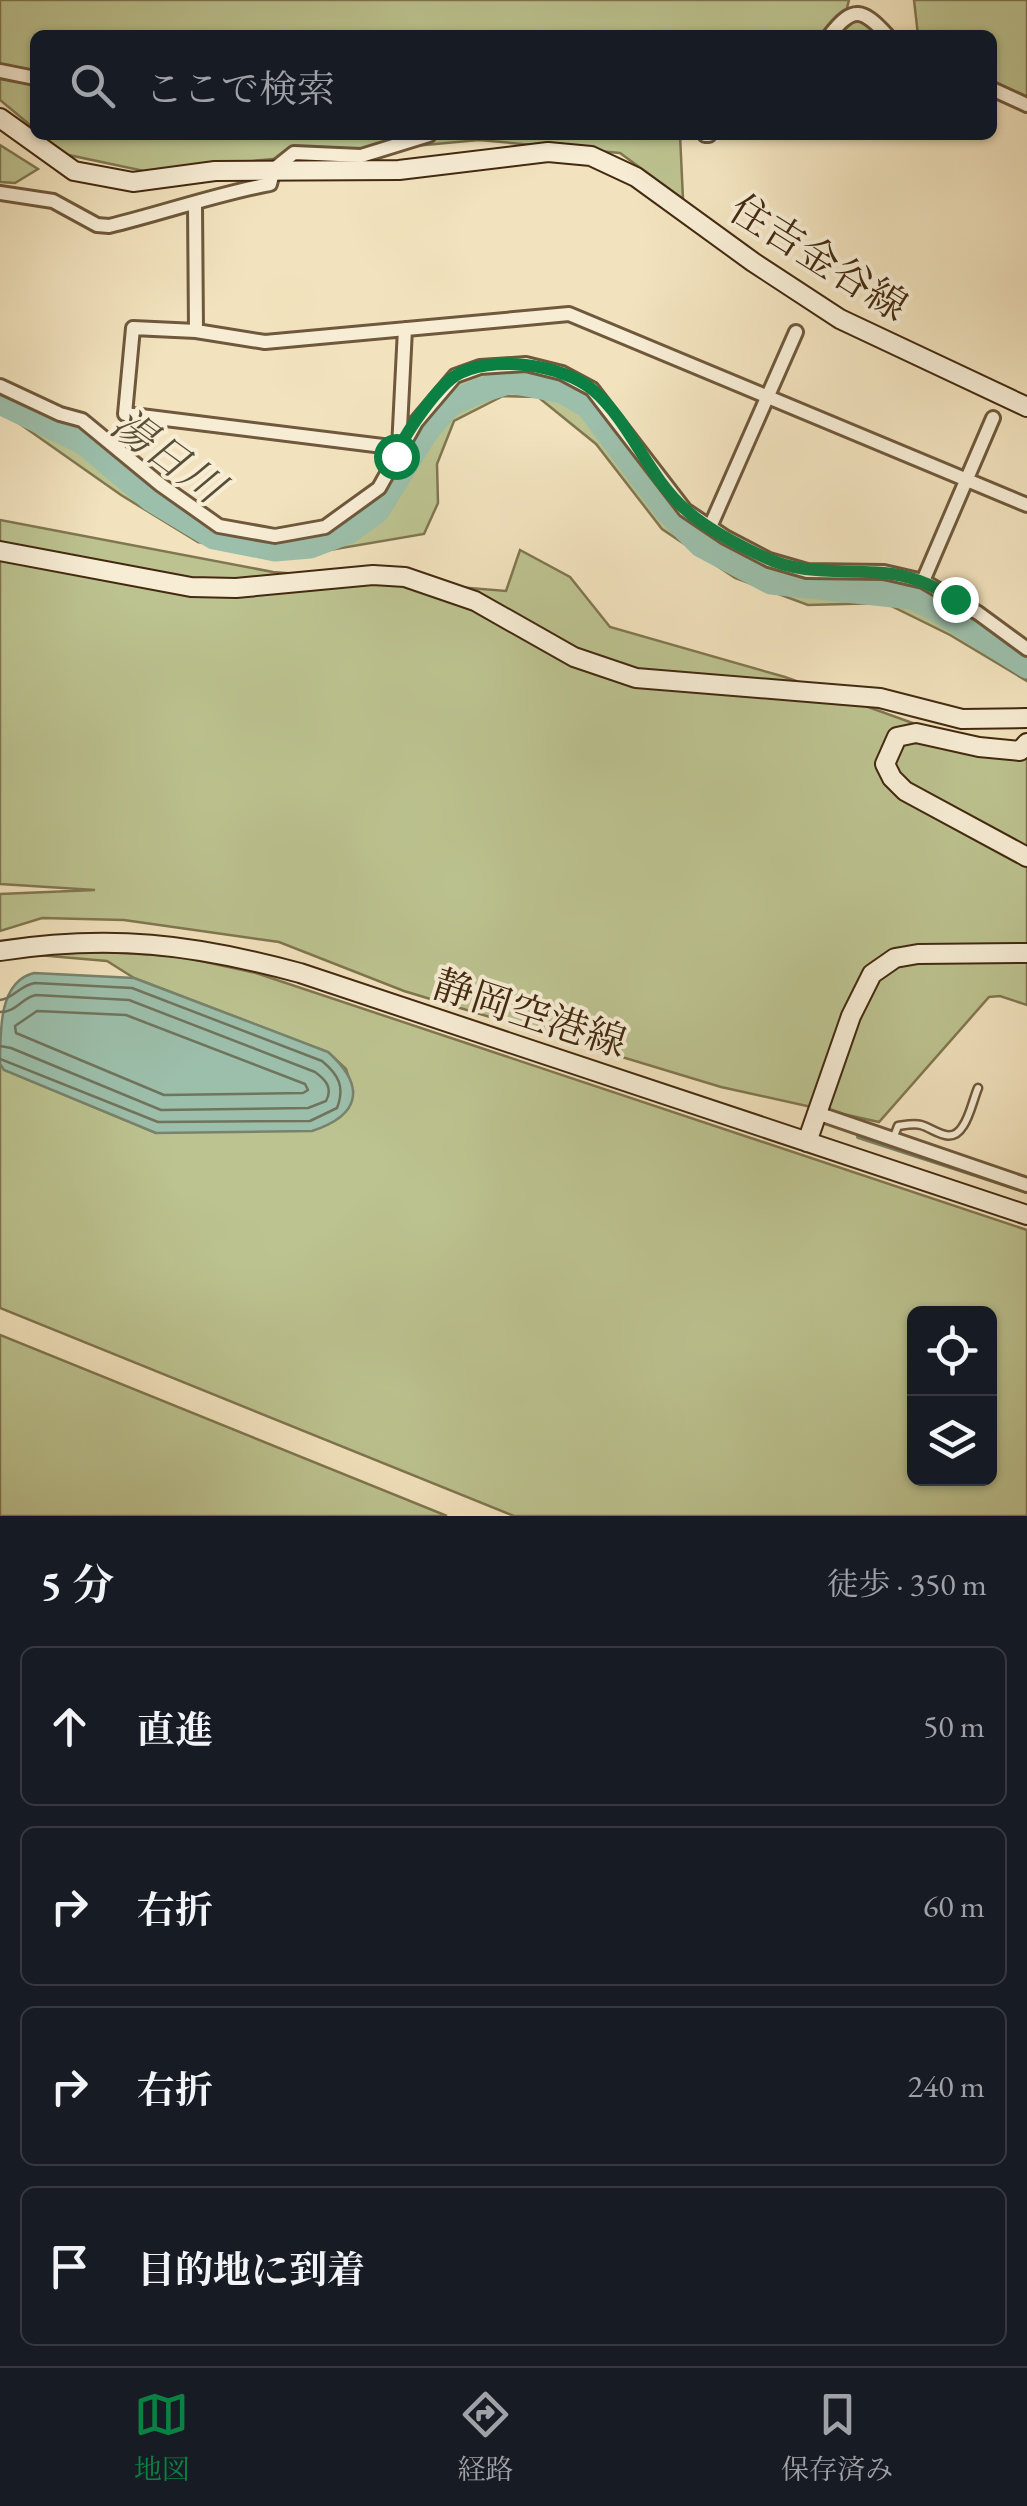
<!DOCTYPE html>
<html lang="ja">
<meta charset="utf-8">
<style>
body{margin:0;font-family:"EB Garamond","Noto Serif JP",serif;background:#20242c;color:#f1f3f6}
.controls{position:absolute;right:30px;bottom:30px;display:grid;overflow:hidden;border-radius:15px;box-shadow:0 2px 8px #0004}
.controls button{width:90px;height:90px;display:grid;place-items:center;padding:0;border:0;border-bottom:2px solid #363941;background:#171b24;color:#f1f3f6;font:50px sans-serif}
.stop{position:absolute;width:30px;height:30px;margin:-22px;border:8px solid #0b8043;border-radius:50%;background:#fff}
.stop.end{background:#0b8043;border-color:#fff;box-shadow:0 2px 10px #0008}
.list{margin:0;padding:0;list-style:none}
h2{display:flex;justify-content:space-between;align-items:center;height:130px;margin:0;padding:0 40px;font-size:42px}
h2 small{font-size:32px;font-weight:400;color:#9ea1a6}
.list li{display:grid;grid-template-columns:65px 1fr auto;gap:30px;align-items:center;box-sizing:border-box;height:160px;margin:0 20px 20px;padding:0 20px;border:2px solid #363941;border-radius:15px}
.list b{display:block;font-size:38px;white-space:nowrap}
.list em{font-size:32px;font-style:normal;color:#9ea1a6}
.icon{flex:none;width:55px;height:55px;fill:none;stroke:currentColor;stroke-width:2;stroke-linecap:round;stroke-linejoin:round}
.map{position:relative;flex:none;width:1027px;height:1516px;overflow:hidden}
.search{position:absolute;background:#171b24;box-shadow:0 2px 8px #0004;left:30px;right:30px;top:30px;height:110px;display:flex;align-items:center;gap:25px;box-sizing:border-box;padding:0 35px;border-radius:15px;color:#9ea1a6;font-size:38px}
.sheet{height:850px;background:#171b24}
nav{display:flex;justify-content:space-around;align-items:center;box-sizing:border-box;height:140px;border-top:2px solid #363941;background:#171b24;font-size:28px;color:#9ea1a6}
nav a{display:grid;justify-items:center;gap:5px}
nav .on{color:#0b8043}
.map>svg:first-child{display:block}
</style>
<div class="map">
<svg width="1027" height="1516" viewBox="0 0 1027 1516">
<rect width="100%" height="100%" fill="#f2e3be"/>
<filter id="stains"><feTurbulence type="fractalNoise" baseFrequency=".002" numOctaves="4"/><feColorMatrix values="0 0 0 0 .2 0 0 0 0 .09 0 0 0 0 .02 0 0 0 .5 -.17"/></filter>
<radialGradient id="worn" r=".72"><stop offset=".6" stop-color="#630" stop-opacity="0"/><stop offset="1" stop-color="#630" stop-opacity=".3"/></radialGradient>
<path fill="#bcc390" stroke="#807650" stroke-width="2.5" fill-rule="evenodd" d="M 0,0 L 849,0 L 846,12 L 887,35 L 35,35 L 35,129 L 0,100 Z
M 914,0 L 1027,0 L 1027,105 L 992,87 L 992,35 L 918,35 Z
M 42,135 L 680,135 L 683,199 L 620,153 L 479,140 L 144,171 L 64,154 Z
M 0,145 L 38,169 L 15,183 L 0,182 Z
M 519,369 L 572,378 L 617,423 L 645,467 L 695,526 L 800,580 L 903,583 L 951,603 L 1027,655 L 1027,681 L 950,635 L 885,603 L 808,605 L 735,578 L 662,529 L 596,444 L 538,397 L 503,396 L 454,421 L 437,464 L 438,503 L 424,534 L 283,558 L 198,542 L 121,495 L 0,410 L 0,391 L 84,431 L 217,530 L 275,541 L 335,529 L 378,497 L 450,388 L 481,370 Z
M 0,520 L 273,572 L 506,591 L 520,550 L 570,577 L 610,627 L 785,677 L 1004,756 L 1027,758 L 1027,1005 L 1000,996 L 989,997 L 879,1122 L 721,1087 L 404,991 L 279,942 L 124,920 L 42,918 L 0,931 L 0,894 L 95,890 L 0,884 Z
M 104,952 L 178,956 L 256,973 L 1027,1230 L 1027,1516 L 514,1516 L 0,1308 L 0,1064 L 5,1070 L 156,1133 L 353,1091 L 346,1069 L 328,1052 L 134,978 L 107,961 L 26,954 ZM 914,1314 L 990,1314 L 990,1478 L 914,1478 Z
M 0,1335 L 447,1516 L 0,1516 Z"/>
<path fill="#9cbfab" stroke="#78836d" stroke-width="2.5" d="M 34,973 L 134,978 L 328,1052 C 366,1086 361,1115 312,1131 L 156,1133 L 4,1070 L 0,1064 C 0,1027 0,981 34,973 Z"/>
<g fill="none" stroke-linecap="round" stroke-linejoin="round">
<path stroke="#70745d" stroke-width="2.5" d="M 0,1000 C 13,999 20,985 35,983 L 132,988 L 322,1061 C 339,1075 345,1087 337,1108 L 310,1121 L 158,1122 L 0,1059
M 37,1011 L 126,1015 L 305,1084 L 308,1090 L 303,1093 L 164,1095 L 16,1033 L 15,1026 Z
M 0,1012 C 17,1012 21,998 36,995 L 129,1000 L 315,1072 C 326,1080 333,1088 326,1101 L 308,1108 L 161,1110 L 11,1048 L 0,1046"/>
<path stroke="#78836d" stroke-width="4" d="M 858,1137 L 1027,1192"/>
<path stroke="#9cbfab" stroke-width="25" d="M 0,402 L 83,442 L 151,499 L 214,537 L 275,549 L 310,546 L 349,531 L 377,511 L 426,432 L 450,404 L 479,391 L 511,381 L 562,391 L 588,406 L 667,511 L 701,545 L 771,582 L 912,597 L 941,612 L 1027,666"/>
<defs>
<path id="lane" d="M 893,1139 L 898,1126 C 905,1125 914,1123 921,1125 C 935,1129 951,1146 963,1126 C 970,1116 973,1100 978,1088"/>
<path id="street" d="M 830,35 C 853,5 863,9 887,35
M 0,71 L 35,78
M 992,89 L 1027,105
M 705,135 L 709,135
M 0,193 L 53,201 L 97,225 L 109,226 C 163,213 216,194 270,184 L 274,169 L 294,153 L 361,156 L 429,135
M 195,205 L 196,331
M 405,329 L 399,448 L 125,414 L 133,328 L 196,331 L 265,342 L 569,314 L 1027,505
M 0,386 L 60,414 L 82,420 L 161,485 L 219,526 L 275,536 L 325,527 L 379,488 L 416,422 L 455,376 L 480,367 L 526,364 L 562,373 L 592,389 L 685,510 L 725,537 L 769,560 L 807,571 L 884,572 L 923,581 L 978,613 L 1027,649
M 710,527 L 796,332
M 923,581 L 993,418
M 817,1113 L 1027,1185"/>
<path id="secondary" d="M 0,118 L 74,171 L 133,182 L 215,171 L 399,170 L 548,152 L 591,156 L 636,177 L 753,262 L 840,319 L 1027,407
M 0,551 L 191,587 L 236,588 L 373,575 L 405,577 L 475,601 L 574,657 L 636,678 L 880,698 L 962,719 L 1027,718
M 1027,743 L 1020,751 L 979,747 L 916,733 L 897,737 L 885,764 L 892,778 L 905,791 L 1027,857
M 0,951 C 110,934 193,944 300,973 L 1027,1215
M 807,1142 L 851,1016 L 872,974 L 895,958 L 918,954 L 1027,953"/>
</defs>
<use href="#lane" stroke="#6f583b" stroke-width="11"/>
<use href="#street" stroke="#6f583b" stroke-width="18"/>
<use href="#secondary" stroke="#43290f" stroke-width="22"/>
<use href="#lane" stroke="#f7edd5" stroke-width="6"/>
<use href="#street" stroke="#f7edd5" stroke-width="12"/>
<use href="#secondary" stroke="#f7edd5" stroke-width="18"/>
</g>
<g fill="none" stroke-linecap="round" stroke-linejoin="round">
<path stroke="#0b8043" stroke-width="12" d="M 396,456 C 404,434 436,389 455,376 C 490,354 562,364 593,390 C 631,423 648,477 686,510 C 708,530 738,545 764,557 C 803,576 843,569 884,573 C 910,575 933,585 955,599"/>
</g>
<g text-anchor="middle" stroke-width="8" stroke-linejoin="round" paint-order="stroke">
<g font-size="40" fill="#43290f" stroke="#f7edd5">
<text transform="translate(819 257) rotate(32)" y="14">住吉金谷線</text>
<text transform="translate(530 1013) rotate(18)" y="14">静岡空港線</text>
</g>
<g font-size="42" font-style="italic" fill="#594e36" stroke="#f7edd5">
<text transform="translate(168 455) rotate(36)" y="15">湯日川</text>
</g>
</g>
<rect width="100%" height="100%" filter="url(#stains)"/>
<rect width="100%" height="100%" fill="url(#worn)"/>
</svg>
<div class="controls">
<button><svg class="icon" aria-label="locate" viewBox="0 0 24 24"><circle cx="12" cy="12" r="6"/><path d="M12 2v4M12 18v4M2 12h4M18 12h4"/></svg></button>
<button><svg class="icon" aria-label="layers" viewBox="0 0 24 24"><path d="M12 4l9 5-9 5-9-5zM3 14l9 5 9-5"/></svg></button>
</div>
<div class="stop" style="left:396px;top:456px"></div>
<div class="stop end" style="left:955px;top:599px"></div>
<div class="search"><svg class="icon" aria-label="search" viewBox="0 0 24 24"><circle cx="10" cy="10" r="6"/><path d="M15 15l6 6"/></svg>ここで検索</div>
</div>
<section class="sheet">
<h2>5 分<small>徒歩 · 350 m</small></h2>
<ul class="list">
<li><svg class="icon" aria-label="ahead" viewBox="0 0 24 24"><path d="M12 20V5M6 11l6-6 6 6"/></svg><div><b>直進</b></div><em>50 m</em></li>
<li><svg class="icon" aria-label="right" viewBox="0 0 24 24"><path d="M7 20v-9h11M14 6l5 5-5 5"/></svg><div><b>右折</b></div><em>60 m</em></li>
<li><svg class="icon" aria-label="right" viewBox="0 0 24 24"><path d="M7 20v-9h11M14 6l5 5-5 5"/></svg><div><b>右折</b></div><em>240 m</em></li>
<li><svg class="icon" aria-label="arrive" viewBox="0 0 24 24"><path d="M6 21V4h12l-3 4 3 4H6"/></svg><div><b>目的地に到着</b></div></li>
</ul>
</section>
<nav>
<a class="on"><svg class="icon" aria-label="map" viewBox="0 0 24 24"><path d="M3 6l6-2 6 2 6-2v14l-6 2-6-2-6 2zM9 4v14M15 6v14"/></svg>地図</a>
<a><svg class="icon" aria-label="directions" viewBox="0 0 24 24"><path d="M12 3l9 9-9 9-9-9zM9 14v-3h6M13 9l2 2-2 2"/></svg>経路</a>
<a><svg class="icon" aria-label="saved" viewBox="0 0 24 24"><path d="M7 4h10v16l-5-4-5 4z"/></svg>保存済み</a>
</nav>
